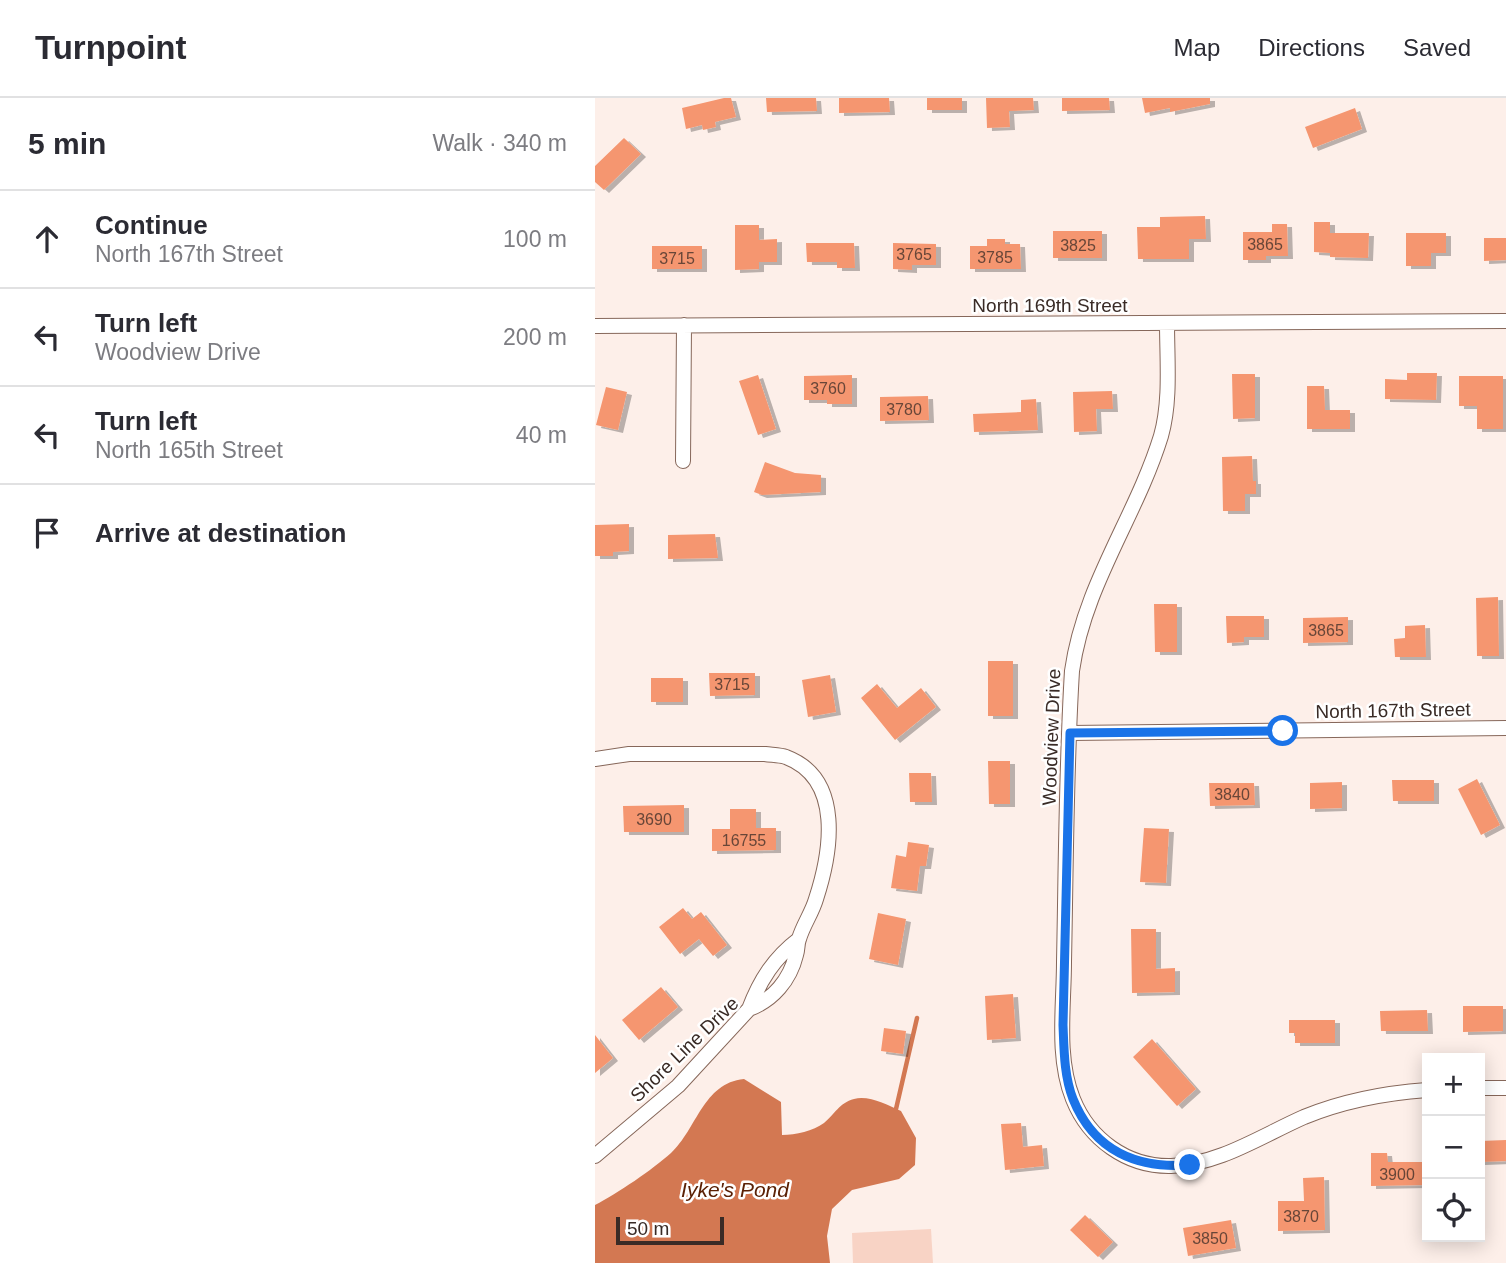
<!DOCTYPE html>
<meta charset="utf-8">
<style>
body{margin:0;font-family:Arial,sans-serif;background:#f7f7f7;color:#2b2b33}
.controls{position:absolute;right:21px;bottom:21px;display:grid;overflow:hidden;border-radius:0px;box-shadow:0 4px 18px #0003}
.controls button{width:63px;height:63px;display:grid;place-items:center;padding:0;border:0;border-bottom:2px solid #e1e1e2;background:#fff;color:#2b2b33;font:35px sans-serif}
.scale{position:absolute;left:21px;bottom:18px;width:108px;box-sizing:border-box;padding-left:7px;border:4px solid #392b26;border-top:0;font-size:19px;line-height:24px;white-space:nowrap;color:#392b26;-webkit-text-stroke:5px #fff;paint-order:stroke}
.stop{position:absolute;width:21px;height:21px;margin:-16px;border:5px solid #1a73e8;border-radius:50%;background:#fff}
.stop.end{background:#1a73e8;border-color:#fff;box-shadow:0 2px 7px #0008}
.list{margin:0;padding:0;list-style:none}
h2{display:flex;justify-content:space-between;align-items:center;height:91px;margin:0;padding:0 28px;font-size:30px}
h2 small{font-size:23px;font-weight:400;color:#7c7c81}
.list li{display:grid;grid-template-columns:46px 1fr auto;gap:21px;align-items:center;box-sizing:border-box;height:98px;padding:0 28px;border-top:2px solid #e1e1e2}
.list b{display:block;font-size:26px;white-space:nowrap}
.list p{margin:0;font-size:23px;white-space:nowrap;color:#7c7c81}
.list em{font-size:23px;font-style:normal;color:#7c7c81}
.icon{flex:none;width:38px;height:38px;fill:none;stroke:currentColor;stroke-width:2;stroke-linecap:round;stroke-linejoin:round}
.map{position:relative;flex:none;width:911px;height:1165px;overflow:hidden}
header{display:flex;align-items:center;gap:42px;box-sizing:border-box;height:98px;padding:0 35px;background:#fff;border-bottom:2px solid #e1e1e2}
header strong{font-size:33px}
nav{display:flex;gap:38px;margin-inline-start:auto;font-size:24px}
main{display:flex}
aside{flex:1;background:#fff}
.map>svg:first-child{display:block}
</style>
<header>
<strong>Turnpoint</strong>
<nav><a>Map</a><a>Directions</a><a>Saved</a></nav>
</header>
<main>
<aside>
<h2>5 min<small>Walk · 340 m</small></h2>
<ul class="list">
<li><svg class="icon" aria-label="ahead" viewBox="0 0 24 24"><path d="M12 20V5M6 11l6-6 6 6"/></svg><div><b>Continue</b><p>North 167th Street</p></div><em>100 m</em></li>
<li><svg class="icon" aria-label="left" viewBox="0 0 24 24"><path d="M17 20v-9H6M10 6l-5 5 5 5"/></svg><div><b>Turn left</b><p>Woodview Drive</p></div><em>200 m</em></li>
<li><svg class="icon" aria-label="left" viewBox="0 0 24 24"><path d="M17 20v-9H6M10 6l-5 5 5 5"/></svg><div><b>Turn left</b><p>North 165th Street</p></div><em>40 m</em></li>
<li><svg class="icon" aria-label="arrive" viewBox="0 0 24 24"><path d="M6 21V4h12l-3 4 3 4H6"/></svg><div><b>Arrive at destination</b></div></li>
</ul>
</aside>
<div class="map">
<svg width="911" height="1165" viewBox="0 0 911 1165">
<defs>
<filter id="shadow"><feDropShadow dx="5" dy="3" stdDeviation="0" flood-color="#0004"/></filter>
</defs>
<rect width="100%" height="100%" fill="#fdefe9"/>
<path fill="#f8d3c5" d="M 336,1131 L 338,1165 L 258,1165 L 257,1135 Z"/>
<path fill="#d37852" d="M 149,981 L 186,1004 L 187,1037 C 201,1037 218,1033 229,1025 C 240,1016 244,1005 259,1001 C 274,997 292,1007 306,1013 L 321,1040 L 320,1067 L 304,1081 L 257,1092 L 237,1111 L 232,1138 L 235,1165 L 0,1165 L 0,1107 C 23,1095 57,1072 76,1055 C 102,1031 108,985 149,981 Z"/>
<g fill="none" stroke-linecap="round" stroke-linejoin="round">
<path stroke="#d37852" stroke-width="4.5" d="M 301,1011 L 322,920"/>
</g>
<path fill="#f59670" filter="url(#shadow)" d="M 129,0 L 136,0 L 141,19 L 120,24 L 121,29 L 108,32 L 107,27 L 91,31 L 87,10 Z
M 171,0 L 221,0 L 222,13 L 172,14 Z
M 244,0 L 294,0 L 295,14 L 244,15 Z
M 332,0 L 367,0 L 367,12 L 332,12 Z
M 391,0 L 438,0 L 439,12 L 414,13 L 415,29 L 392,30 Z
M 467,0 L 514,0 L 515,12 L 467,13 Z
M 547,0 L 615,0 L 615,6 L 575,14 L 575,10 L 550,15 Z
M 760,10 L 767,31 L 718,50 L 710,29 Z
M 29,40 L 46,56 L 9,92 L 0,84 L 0,68 Z
M 610,118 L 611,141 L 594,141 L 594,161 L 543,161 L 542,129 L 565,129 L 565,119 Z
M 719,124 L 735,124 L 735,135 L 774,135 L 773,160 L 735,159 L 735,155 L 719,154 Z
M 677,126 L 692,126 L 693,158 L 671,158 L 671,162 L 648,162 L 648,134 L 677,134 Z
M 140,127 L 164,127 L 164,142 L 182,141 L 182,164 L 164,164 L 164,171 L 140,172 Z
M 458,133 L 507,133 L 507,160 L 458,160 Z
M 811,135 L 851,135 L 851,155 L 836,155 L 836,168 L 811,168 Z
M 889,140 L 911,140 L 911,162 L 889,163 Z
M 392,141 L 410,141 L 410,146 L 425,146 L 426,171 L 375,171 L 375,148 L 392,148 Z
M 211,145 L 259,145 L 260,170 L 242,170 L 242,164 L 212,164 Z
M 298,145 L 341,146 L 341,167 L 317,167 L 317,172 L 298,171 Z
M 57,148 L 107,148 L 107,171 L 57,171 Z
M 812,275 L 842,275 L 841,302 L 790,301 L 790,281 L 812,282 Z
M 637,276 L 660,276 L 660,320 L 638,321 Z
M 163,277 L 181,331 L 163,337 L 144,283 Z
M 257,277 L 257,306 L 232,306 L 232,302 L 209,302 L 209,278 Z
M 864,278 L 908,278 L 908,331 L 882,331 L 882,308 L 864,308 Z
M 712,288 L 729,288 L 730,312 L 755,312 L 755,331 L 712,331 Z
M 11,289 L 32,294 L 23,332 L 1,327 Z
M 517,293 L 518,311 L 501,311 L 502,333 L 479,334 L 478,294 Z
M 333,298 L 334,322 L 285,323 L 285,299 Z
M 441,301 L 443,332 L 379,334 L 378,316 L 426,314 L 426,302 Z
M 657,358 L 658,383 L 661,383 L 661,396 L 650,396 L 650,413 L 628,413 L 627,359 Z
M 170,364 L 200,375 L 226,377 L 226,394 L 167,397 L 159,394 Z
M 34,426 L 34,453 L 18,454 L 18,458 L 0,458 L 0,427 Z
M 120,436 L 123,460 L 73,461 L 73,437 Z
M 903,499 L 904,558 L 882,558 L 881,500 Z
M 559,506 L 582,506 L 582,554 L 560,554 Z
M 631,518 L 669,518 L 669,539 L 649,539 L 649,544 L 632,545 Z
M 753,519 L 753,544 L 708,545 L 708,520 Z
M 830,527 L 831,559 L 800,559 L 799,541 L 810,540 L 810,528 Z
M 393,563 L 418,563 L 418,618 L 393,618 Z
M 114,575 L 160,575 L 160,597 L 115,598 Z
M 235,577 L 241,614 L 213,619 L 207,582 Z
M 56,580 L 88,580 L 88,604 L 56,604 Z
M 282,586 L 302,610 L 326,590 L 341,609 L 300,642 L 266,600 Z
M 393,663 L 415,663 L 415,706 L 394,706 Z
M 314,675 L 336,675 L 337,704 L 315,704 Z
M 882,681 L 905,727 L 886,737 L 863,691 Z
M 797,682 L 839,682 L 839,703 L 798,703 Z
M 747,684 L 747,710 L 715,711 L 715,685 Z
M 614,685 L 659,685 L 660,707 L 615,708 Z
M 89,707 L 89,734 L 29,734 L 28,708 Z
M 135,711 L 161,711 L 161,730 L 181,730 L 181,752 L 117,753 L 117,731 L 135,731 Z
M 549,730 L 574,731 L 571,785 L 545,784 Z
M 313,744 L 334,747 L 331,768 L 325,768 L 322,793 L 296,790 L 301,757 L 311,759 Z
M 88,810 L 97,821 L 106,814 L 132,847 L 118,858 L 104,841 L 85,856 L 64,829 Z
M 283,815 L 311,821 L 303,867 L 274,861 Z
M 536,831 L 561,831 L 561,871 L 580,870 L 580,894 L 537,895 Z
M 66,889 L 83,909 L 44,942 L 27,922 Z
M 418,896 L 421,940 L 392,942 L 390,898 Z
M 868,908 L 908,908 L 908,933 L 868,934 Z
M 832,912 L 833,933 L 786,933 L 785,913 Z
M 694,922 L 740,922 L 740,945 L 700,945 L 700,935 L 694,935 Z
M 289,930 L 311,933 L 308,956 L 286,953 Z
M 0,937 L 18,960 L 0,975 Z
M 557,941 L 601,991 L 582,1008 L 538,959 Z
M 426,1025 L 428,1049 L 447,1047 L 449,1068 L 410,1072 L 406,1026 Z
M 911,1042 L 911,1063 L 885,1064 L 885,1043 Z
M 776,1055 L 792,1055 L 793,1064 L 829,1064 L 829,1087 L 776,1088 Z
M 729,1079 L 730,1132 L 683,1133 L 683,1103 L 709,1103 L 708,1080 Z
M 490,1117 L 518,1144 L 503,1159 L 475,1132 Z
M 636,1122 L 641,1150 L 593,1158 L 588,1130 Z"/>
<g fill="none" stroke-linecap="round" stroke-linejoin="round">
<defs>
<path id="minor" d="M 572,225 C 572,262 576,303 566,338 C 541,419 489,487 477,573 C 471,670 471,767 469,864 C 469,908 461,959 478,1001 C 494,1041 532,1069 576,1068 C 623,1067 666,1038 709,1019 C 748,1003 790,995 832,992
M 0,228 L 911,223
M 88,363 L 89,227
M 475,635 L 911,630
M 0,661 L 34,656 L 170,656 C 177,657 185,657 191,659 C 249,681 236,755 221,801 C 217,815 208,827 204,841 C 202,846 203,851 201,857 C 195,882 178,902 154,911 L 83,988 L 0,1058
M 154,911 C 165,882 179,860 204,841
M 885,990 L 911,990"/>
</defs>
<use href="#minor" stroke="#86675a" stroke-width="16"/>
<use href="#minor" stroke="#fff" stroke-width="14"/>
</g>
<g fill="none" stroke-linecap="round" stroke-linejoin="round">
<path stroke="#1a73e8" stroke-width="9" d="M 595,1067 C 542,1071 499,1053 478,1001 C 469,978 469,951 468,927 L 475,635 L 688,633"/>
</g>
<g text-anchor="middle" stroke-width="5" stroke-linejoin="round" paint-order="stroke">
<g font-size="16" fill="#684638">
<text x="670" y="152">3865</text>
<text x="483" y="153">3825</text>
<text x="319" y="162">3765</text>
<text x="400" y="165">3785</text>
<text x="82" y="166">3715</text>
<text x="233" y="296">3760</text>
<text x="309" y="317">3780</text>
<text x="731" y="538">3865</text>
<text x="137" y="592">3715</text>
<text x="637" y="702">3840</text>
<text x="59" y="727">3690</text>
<text x="149" y="748">16755</text>
<text x="802" y="1082">3900</text>
<text x="706" y="1124">3870</text>
<text x="615" y="1146">3850</text>
</g>
<g font-size="19" fill="#392b26" stroke="#fff">
<text x="455" y="214">North 169th Street</text>
<text transform="translate(798 612) rotate(-1)" y="7">North 167th Street</text>
<text transform="translate(456 639) rotate(-88)" y="7">Woodview Drive</text>
<text transform="translate(89 951) rotate(-44)" y="7">Shore Line Drive</text>
</g>
<g font-size="21" font-style="italic" fill="#5b2105" stroke="#fff">
<text x="140" y="1099">Iyke's Pond</text>
</g>
</g>
</svg>
<div class="controls">
<button>+</button>
<button>−</button>
<button><svg class="icon" aria-label="locate" viewBox="0 0 24 24"><circle cx="12" cy="12" r="6"/><path d="M12 2v4M12 18v4M2 12h4M18 12h4"/></svg></button>
</div>
<div class="scale">50 m</div>
<div class="stop" style="left:688px;top:633px"></div>
<div class="stop end" style="left:595px;top:1067px"></div>
</div>
</main>
